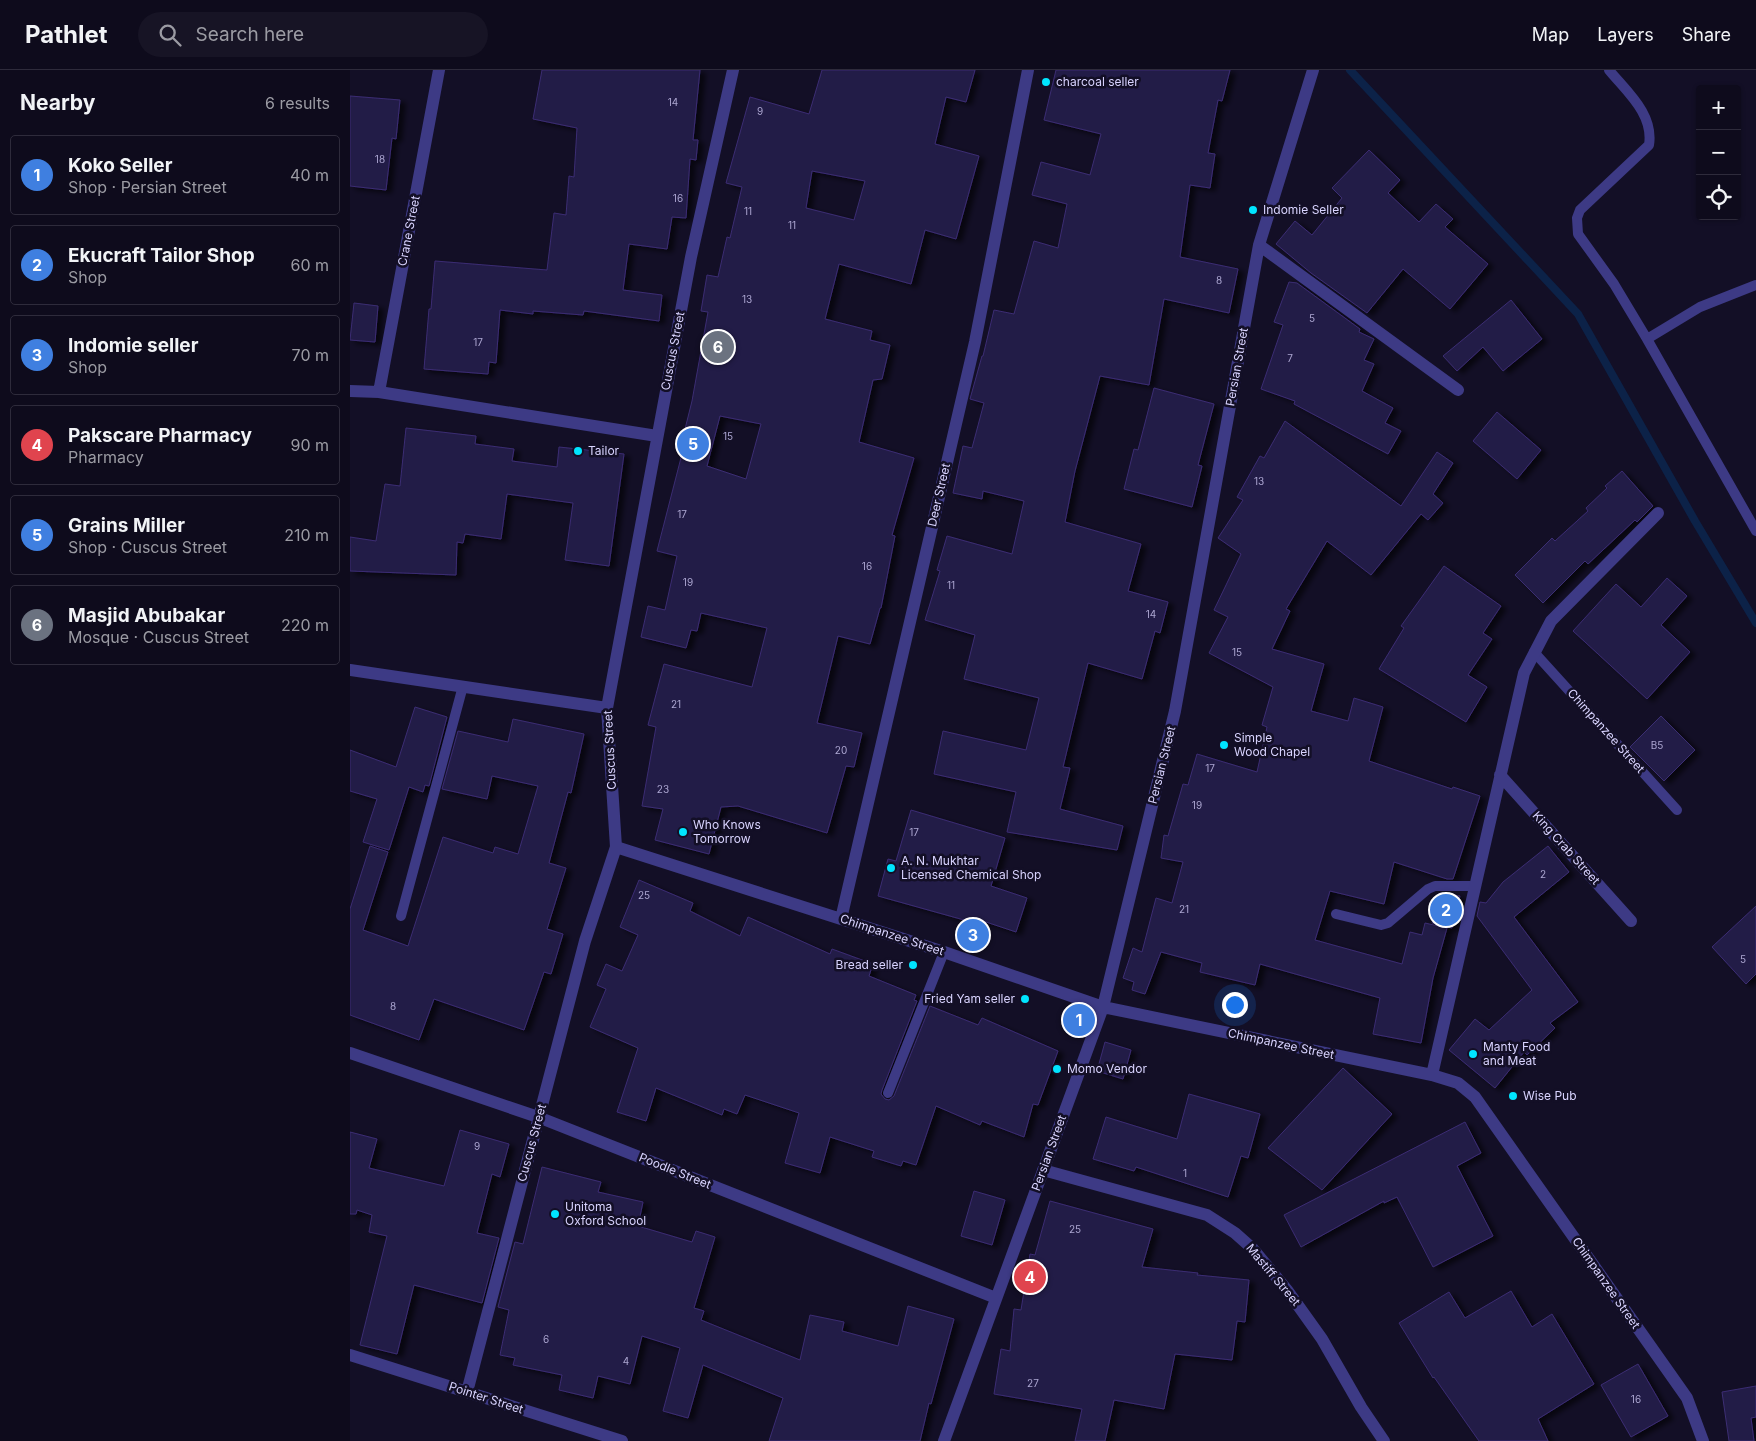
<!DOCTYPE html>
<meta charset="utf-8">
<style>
body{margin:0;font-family:Inter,sans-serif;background:#171425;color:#f1f3f6}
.controls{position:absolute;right:15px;top:15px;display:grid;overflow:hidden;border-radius:5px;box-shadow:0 1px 4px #0004}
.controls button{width:45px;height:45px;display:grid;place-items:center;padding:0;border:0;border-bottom:1px solid #2e2b3b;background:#0e0b1c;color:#f1f3f6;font:25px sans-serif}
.you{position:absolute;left:884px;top:934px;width:18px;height:18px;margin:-12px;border:4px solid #fff;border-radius:50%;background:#1a73e8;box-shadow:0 0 0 8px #1a73e833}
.badge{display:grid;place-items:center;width:32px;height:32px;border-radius:50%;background:#1a73e8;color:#fff;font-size:16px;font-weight:700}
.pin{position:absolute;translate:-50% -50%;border:2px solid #fff;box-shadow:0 1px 5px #0006}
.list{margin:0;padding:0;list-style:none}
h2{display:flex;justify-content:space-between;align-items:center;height:65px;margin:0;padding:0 20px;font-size:21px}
h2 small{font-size:16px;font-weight:400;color:#9b9ba3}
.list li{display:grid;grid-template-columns:32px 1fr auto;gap:15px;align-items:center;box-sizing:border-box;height:80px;margin:0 10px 10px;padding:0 10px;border:1px solid #2e2b3b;border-radius:5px}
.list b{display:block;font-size:19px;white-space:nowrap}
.list p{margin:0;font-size:16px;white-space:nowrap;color:#9b9ba3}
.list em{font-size:16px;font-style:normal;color:#9b9ba3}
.icon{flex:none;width:28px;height:28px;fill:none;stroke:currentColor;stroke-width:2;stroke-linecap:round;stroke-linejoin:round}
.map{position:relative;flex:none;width:1406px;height:1371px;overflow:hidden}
header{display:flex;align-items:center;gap:30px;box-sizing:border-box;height:70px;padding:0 25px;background:#0e0b1c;border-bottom:1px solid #2e2b3b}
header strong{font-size:24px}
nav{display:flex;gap:28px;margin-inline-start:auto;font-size:18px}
.search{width:350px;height:45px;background:#171425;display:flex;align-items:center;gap:12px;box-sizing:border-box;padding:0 18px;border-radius:28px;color:#9b9ba3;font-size:19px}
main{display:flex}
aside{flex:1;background:#0e0b1c}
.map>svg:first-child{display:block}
</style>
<header>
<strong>Pathlet</strong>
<div class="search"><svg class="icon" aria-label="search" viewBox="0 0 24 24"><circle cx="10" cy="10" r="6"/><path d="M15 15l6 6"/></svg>Search here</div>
<nav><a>Map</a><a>Layers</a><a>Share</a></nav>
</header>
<main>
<aside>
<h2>Nearby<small>6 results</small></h2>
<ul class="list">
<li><span class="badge" style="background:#3f7fe0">1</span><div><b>Koko Seller</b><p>Shop · Persian Street</p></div><em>40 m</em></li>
<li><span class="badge" style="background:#3f7fe0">2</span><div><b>Ekucraft Tailor Shop</b><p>Shop</p></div><em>60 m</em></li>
<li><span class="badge" style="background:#3f7fe0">3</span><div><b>Indomie seller</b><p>Shop</p></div><em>70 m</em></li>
<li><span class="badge" style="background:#e0444e">4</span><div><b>Pakscare Pharmacy</b><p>Pharmacy</p></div><em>90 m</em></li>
<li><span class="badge" style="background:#3f7fe0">5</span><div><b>Grains Miller</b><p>Shop · Cuscus Street</p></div><em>210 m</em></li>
<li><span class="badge" style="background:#6b7280">6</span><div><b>Masjid Abubakar</b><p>Mosque · Cuscus Street</p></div><em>220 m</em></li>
</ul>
</aside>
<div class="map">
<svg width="1406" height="1371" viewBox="0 0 1406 1371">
<defs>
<filter id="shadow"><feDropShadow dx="5.5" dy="3" stdDeviation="2.5" flood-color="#0009"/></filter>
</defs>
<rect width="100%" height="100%" fill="#130f26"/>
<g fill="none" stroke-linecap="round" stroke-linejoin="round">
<path stroke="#0c2248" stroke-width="8" d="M 1000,0 L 1228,244 L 1345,451 L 1406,553"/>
</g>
<path fill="#241b47" stroke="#3b2d73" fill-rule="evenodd" filter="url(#shadow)" d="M 192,0 L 350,0 L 343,70 L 348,70 L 346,90 L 340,89 L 336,148 L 322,147 L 317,179 L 279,174 L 273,220 L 312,225 L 309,251 L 234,241 L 233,245 L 183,241 L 183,244 L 150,240 L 146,293 L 139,292 L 138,304 L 74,299 L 79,239 L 81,239 L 85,191 L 197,200 L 204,143 L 216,145 L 219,106 L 224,107 L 227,58 L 183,49 Z
M 472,0 L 625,0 L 616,32 L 596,27 L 585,74 L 629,86 L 606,169 L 575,160 L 561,214 L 489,194 L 475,249 L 522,261 L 520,270 L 540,275 L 532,309 L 523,310 L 509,372 L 564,388 L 542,465 L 545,466 L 531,538 L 530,538 L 520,574 L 488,566 L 467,653 L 512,663 L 504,697 L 496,696 L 477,763 L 388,736 L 371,737 L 359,784 L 305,770 L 313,739 L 292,736 L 306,657 L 298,655 L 314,594 L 402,617 L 417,558 L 351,543 L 347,561 L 341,560 L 336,578 L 291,567 L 298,536 L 315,540 L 327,486 L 307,481 L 333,380 L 330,379 L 342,331 L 358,242 L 351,241 L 357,205 L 368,207 L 377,167 L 380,168 L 392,117 L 376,113 L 400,27 L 459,44 ZM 462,101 L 515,111 L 504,150 L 456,138 ZM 370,346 L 411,354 L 396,409 L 357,396 Z
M 706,0 L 880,0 L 872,31 L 868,30 L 858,83 L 865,84 L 860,118 L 840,115 L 830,187 L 888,199 L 879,243 L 814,229 L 799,315 L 750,306 L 725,401 L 715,452 L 791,474 L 778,521 L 818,532 L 810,563 L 805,561 L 792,609 L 738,593 L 713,697 L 720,698 L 710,739 L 773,756 L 767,780 L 657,762 L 666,722 L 584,704 L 593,661 L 676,680 L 689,628 L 614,609 L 625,565 L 575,550 L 590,501 L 587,500 L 597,466 L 662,484 L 674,431 L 633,421 L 632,429 L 603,423 L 613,376 L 622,378 L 634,333 L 620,329 L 632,286 L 633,286 L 644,240 L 664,244 L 684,171 L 708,178 L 717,134 L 682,125 L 691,92 L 740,105 L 751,64 L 694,50 Z
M 0,26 L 50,30 L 46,69 L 42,68 L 36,120 L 0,116 Z
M 1019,80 L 1050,110 L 1038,123 L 1069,152 L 1086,134 L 1103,149 L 1095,157 L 1138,194 L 1100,239 L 1053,199 L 1017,243 L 961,203 L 926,174 L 945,151 L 962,165 L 992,128 L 982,118 Z
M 939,212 L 947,213 L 1010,259 L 1009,262 L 1024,269 L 1014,290 L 1024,294 L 1012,321 L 1043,338 L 1035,353 L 1051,361 L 1038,384 L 944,334 L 945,331 L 911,319 L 933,255 L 924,252 Z
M 1161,230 L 1192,269 L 1153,301 L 1133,277 L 1107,301 L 1093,286 Z
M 4,233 L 28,236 L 25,272 L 0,270 Z
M 804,318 L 864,334 L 848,395 L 852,396 L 842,437 L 774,419 L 784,379 L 788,380 Z
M 1147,342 L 1191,380 L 1167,409 L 1123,371 Z
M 935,351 L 1051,436 L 1087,382 L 1103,393 L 1083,424 L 1093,433 L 1078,450 L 1071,444 L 1021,505 L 977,471 L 936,539 L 940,541 L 922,579 L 974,594 L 961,641 L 998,651 L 1004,628 L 1033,637 L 1019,691 L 1102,719 L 1103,717 L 1130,726 L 1103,809 L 1097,809 L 1044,792 L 1034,834 L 980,821 L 965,870 L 1052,894 L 1060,862 L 1072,865 L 1075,853 L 1097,858 L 1083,908 L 1071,973 L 1023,964 L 1030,928 L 910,894 L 905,915 L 850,902 L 852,893 L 811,882 L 795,924 L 782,920 L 784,912 L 773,908 L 783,878 L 792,882 L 806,828 L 822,833 L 833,792 L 811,788 L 814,765 L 818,766 L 833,714 L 838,715 L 847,684 L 907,702 L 917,657 L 912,655 L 923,617 L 859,583 L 878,547 L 864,540 L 891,484 L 868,468 L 893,430 L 887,427 L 910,386 L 914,388 Z
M 56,358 L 126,366 L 125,374 L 164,379 L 162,391 L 207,397 L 209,377 L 274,384 L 259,496 L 215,490 L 223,433 L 157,424 L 151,469 L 115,464 L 113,473 L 107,472 L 106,505 L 0,501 L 0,467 L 26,471 L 35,414 L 50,416 Z
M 1272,401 L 1303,436 L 1287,452 L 1285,450 L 1238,494 L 1235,491 L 1193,533 L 1165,505 L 1202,468 L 1205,471 L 1238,441 L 1236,438 L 1257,418 L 1255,416 Z
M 1094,496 L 1151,536 L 1133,563 L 1142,569 L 1118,605 L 1137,617 L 1116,652 L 1029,599 L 1054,558 L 1051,556 Z
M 1317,508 L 1337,526 L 1311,555 L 1340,582 L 1297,629 L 1223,561 L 1266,514 L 1291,537 Z
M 65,637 L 97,647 L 79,716 L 75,715 L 73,722 L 59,717 L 39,780 L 13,772 L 27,729 L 0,721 L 0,680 L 46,697 Z
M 1311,646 L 1345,680 L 1314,711 L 1280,677 Z
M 163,649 L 234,664 L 221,723 L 218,722 L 199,793 L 216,798 L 197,859 L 213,864 L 201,904 L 194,902 L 174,960 L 84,929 L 69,970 L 0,945 L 0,839 L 20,776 L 38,782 L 13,860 L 58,876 L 93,767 L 143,783 L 145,777 L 168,784 L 188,716 L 142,706 L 137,729 L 92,719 L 108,661 L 158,672 Z
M 561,740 L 655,768 L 641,816 L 677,828 L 666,862 L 633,851 L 632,855 L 528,826 L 538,789 L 546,791 Z
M 1198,776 L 1219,802 L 1164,847 L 1228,932 L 1200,953 L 1205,958 L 1177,985 L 1174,982 L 1145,1018 L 1099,980 L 1125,949 L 1139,960 L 1182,920 L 1127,846 L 1130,832 L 1136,833 L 1153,812 Z
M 289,810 L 343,833 L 340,841 L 390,866 L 398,847 L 480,884 L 482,879 L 523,894 L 519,906 L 566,925 L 564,930 L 567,931 L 532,1020 L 531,1024 L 535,1029 L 539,1030 L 544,1026 L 580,936 L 628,955 L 632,948 L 708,981 L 688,1035 L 683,1034 L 674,1067 L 632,1051 L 630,1055 L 586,1036 L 566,1095 L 553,1091 L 551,1096 L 522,1087 L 524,1081 L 480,1067 L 470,1103 L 435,1093 L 449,1043 L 395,1025 L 387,1044 L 374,1039 L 372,1045 L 306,1018 L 296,1051 L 267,1042 L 288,978 L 240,957 L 256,919 L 247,915 L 256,894 L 272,901 L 288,865 L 270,857 Z
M 1090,823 L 1110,826 L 1102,858 L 1082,853 Z
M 1406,836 L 1406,904 L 1396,914 L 1362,877 Z
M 755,972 L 781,980 L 773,1009 L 747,1001 Z
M 993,998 L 1042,1044 L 972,1120 L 918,1078 Z
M 839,1024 L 910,1044 L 898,1088 L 891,1086 L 878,1127 L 786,1097 L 784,1101 L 743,1089 L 756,1047 L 827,1069 Z
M 1115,1052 L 1131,1083 L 1107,1096 L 1143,1166 L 1083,1197 L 1047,1127 L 1034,1133 L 1034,1131 L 951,1177 L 934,1145 Z
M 110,1060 L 159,1074 L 150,1107 L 142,1104 L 127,1163 L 149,1168 L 132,1233 L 64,1215 L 47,1284 L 10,1275 L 37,1166 L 19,1162 L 22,1145 L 7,1140 L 6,1144 L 0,1144 L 0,1062 L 27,1069 L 19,1098 L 94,1116 Z
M 192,1097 L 251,1112 L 248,1122 L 293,1132 L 288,1156 L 342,1172 L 346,1161 L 365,1167 L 344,1238 L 354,1241 L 351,1250 L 450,1290 L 460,1245 L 494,1252 L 492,1261 L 548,1276 L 558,1236 L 604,1249 L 581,1334 L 579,1333 L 570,1371 L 419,1371 L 433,1328 L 353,1295 L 338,1348 L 313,1341 L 330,1278 L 292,1266 L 280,1314 L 248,1306 L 243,1328 L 209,1320 L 212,1305 L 163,1295 L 165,1288 L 150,1285 L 159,1240 L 148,1237 L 165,1172 L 173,1174 Z
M 624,1121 L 655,1130 L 642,1175 L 611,1166 Z
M 700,1131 L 803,1159 L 792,1197 L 848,1203 L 847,1205 L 899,1210 L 895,1252 L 887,1251 L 882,1290 L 825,1284 L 814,1339 L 764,1330 L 755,1371 L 725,1371 L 732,1339 L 644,1324 L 651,1279 L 660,1281 L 664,1239 L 671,1240 L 680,1184 L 685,1185 Z
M 1161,1221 L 1182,1257 L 1202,1244 L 1244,1314 L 1188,1349 L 1198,1371 L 1129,1371 L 1084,1307 L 1083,1308 L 1049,1253 L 1099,1222 L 1115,1248 Z
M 1288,1294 L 1318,1346 L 1281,1367 L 1251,1315 Z
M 1406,1316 L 1406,1347 L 1401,1348 L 1404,1371 L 1379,1371 L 1372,1322 Z"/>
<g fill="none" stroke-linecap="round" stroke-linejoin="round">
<path stroke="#3d3a85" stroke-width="10" d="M 1259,0 C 1277,22 1304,44 1299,75 L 1230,140 L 1227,148 L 1228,164 L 1264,214 L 1297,269 L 1406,461
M 1297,269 L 1350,237 L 1406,215
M 1184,582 L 1327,740
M 986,844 L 1031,855 L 1038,853 L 1078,819 L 1085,816 L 1125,816
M 51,846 L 113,616
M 538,1023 L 594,882"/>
<path stroke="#3d3a85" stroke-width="12" d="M 909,175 L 1108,320
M 0,321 L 29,322 L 307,366
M 29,322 L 89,0
M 0,600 L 257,638
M 1150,705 L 1281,851
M 266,777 L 594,882 L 753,937 L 1082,1005 L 1108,1013 L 1125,1027 L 1337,1328 L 1353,1371
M 491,849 L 625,272 L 678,0
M 0,983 L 188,1047 L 646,1228
M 1082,1005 L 1174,603 L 1201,551 L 1308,443
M 693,1100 L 857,1145 L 885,1163 L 903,1179 L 937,1220 L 972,1269 L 1011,1337 L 1034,1371
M 0,1285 L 272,1371
M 117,1322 L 235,871 L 266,777 L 257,638 L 341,187 L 383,0
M 594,1371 L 753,937 L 825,641 L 909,175 L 963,0"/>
</g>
<g fill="#00e5ff" stroke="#130f26" stroke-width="2">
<circle cx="696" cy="12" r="5"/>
<circle cx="903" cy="140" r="5"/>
<circle cx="228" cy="381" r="5"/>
<circle cx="874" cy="675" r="5"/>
<circle cx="333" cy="762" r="5"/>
<circle cx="541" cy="798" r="5"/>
<circle cx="563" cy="895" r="5"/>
<circle cx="675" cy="929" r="5"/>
<circle cx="1123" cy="984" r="5"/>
<circle cx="707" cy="999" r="5"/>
<circle cx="1163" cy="1026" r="5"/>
<circle cx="205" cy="1144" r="5"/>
</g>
<g text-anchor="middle" stroke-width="5" stroke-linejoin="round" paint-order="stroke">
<g font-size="10" fill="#aca6d1">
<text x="323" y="36">14</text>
<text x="410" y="45">9</text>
<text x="30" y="93">18</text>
<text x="328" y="132">16</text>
<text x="398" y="145">11</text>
<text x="442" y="159">11</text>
<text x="869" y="214">8</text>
<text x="397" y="233">13</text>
<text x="962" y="252">5</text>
<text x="128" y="276">17</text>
<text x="940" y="292">7</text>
<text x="378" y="370">15</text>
<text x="909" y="415">13</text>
<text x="332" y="448">17</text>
<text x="517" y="500">16</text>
<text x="338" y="516">19</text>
<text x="601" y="519">11</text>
<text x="801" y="548">14</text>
<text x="887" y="586">15</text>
<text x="326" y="638">21</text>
<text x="1307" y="679">B5</text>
<text x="491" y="684">20</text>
<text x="860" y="702">17</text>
<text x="313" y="723">23</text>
<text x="847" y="739">19</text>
<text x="564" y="766">17</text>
<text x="1193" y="808">2</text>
<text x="294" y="829">25</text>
<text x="834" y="843">21</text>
<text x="1393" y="893">5</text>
<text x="43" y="940">8</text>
<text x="127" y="1080">9</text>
<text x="835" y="1107">1</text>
<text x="725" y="1163">25</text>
<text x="196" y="1273">6</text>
<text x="276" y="1295">4</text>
<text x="683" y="1317">27</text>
<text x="1286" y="1333">16</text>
</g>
<g font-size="12" fill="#d9d4ff" stroke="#130f26" text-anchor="start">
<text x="706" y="16">charcoal seller</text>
<text x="913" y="144">Indomie Seller</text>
<text x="238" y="385">Tailor</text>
<text x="884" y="672">Simple<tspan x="884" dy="14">Wood Chapel</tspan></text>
<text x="343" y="759">Who Knows<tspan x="343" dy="14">Tomorrow</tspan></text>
<text x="551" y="795">A. N. Mukhtar<tspan x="551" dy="14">Licensed Chemical Shop</tspan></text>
<text x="553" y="899" text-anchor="end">Bread seller</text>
<text x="665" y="933" text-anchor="end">Fried Yam seller</text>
<text x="1133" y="981">Manty Food<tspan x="1133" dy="14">and Meat</tspan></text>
<text x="717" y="1003">Momo Vendor</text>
<text x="1173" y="1030">Wise Pub</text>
<text x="215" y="1141">Unitoma<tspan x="215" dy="14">Oxford School</tspan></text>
</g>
<g font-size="12" fill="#d9d4ff" stroke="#130f26">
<text transform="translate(59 161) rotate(-79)" y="4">Crane Street</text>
<text transform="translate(323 281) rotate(-79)" y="4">Cuscus Street</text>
<text transform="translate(887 297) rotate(-80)" y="4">Persian Street</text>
<text transform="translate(589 425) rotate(-77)" y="4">Deer Street</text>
<text transform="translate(1256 661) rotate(48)" y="4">Chimpanzee Street</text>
<text transform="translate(260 680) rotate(-93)" y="4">Cuscus Street</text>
<text transform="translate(812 695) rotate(-76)" y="4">Persian Street</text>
<text transform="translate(1216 778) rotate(48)" y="4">King Crab Street</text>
<text transform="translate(542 865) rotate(18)" y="4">Chimpanzee Street</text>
<text transform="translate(931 974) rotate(12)" y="4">Chimpanzee Street</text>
<text transform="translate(182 1073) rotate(-75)" y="4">Cuscus Street</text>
<text transform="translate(699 1083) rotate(-70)" y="4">Persian Street</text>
<text transform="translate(325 1101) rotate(22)" y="4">Poodle Street</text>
<text transform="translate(923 1205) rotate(50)" y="4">Mastiff Street</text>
<text transform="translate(1256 1213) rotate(55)" y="4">Chimpanzee Street</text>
<text transform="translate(136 1328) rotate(18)" y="4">Pointer Street</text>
</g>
</g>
</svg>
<div class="controls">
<button>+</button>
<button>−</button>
<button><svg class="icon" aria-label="locate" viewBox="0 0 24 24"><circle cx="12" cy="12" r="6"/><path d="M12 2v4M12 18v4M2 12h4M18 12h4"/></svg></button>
</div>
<div class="you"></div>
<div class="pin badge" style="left:729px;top:950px;background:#3f7fe0">1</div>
<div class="pin badge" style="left:1096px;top:840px;background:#3f7fe0">2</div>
<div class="pin badge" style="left:623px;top:865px;background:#3f7fe0">3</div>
<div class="pin badge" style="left:680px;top:1207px;background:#e0444e">4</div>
<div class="pin badge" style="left:343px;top:374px;background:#3f7fe0">5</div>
<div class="pin badge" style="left:368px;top:277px;background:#6b7280">6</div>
</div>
</main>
